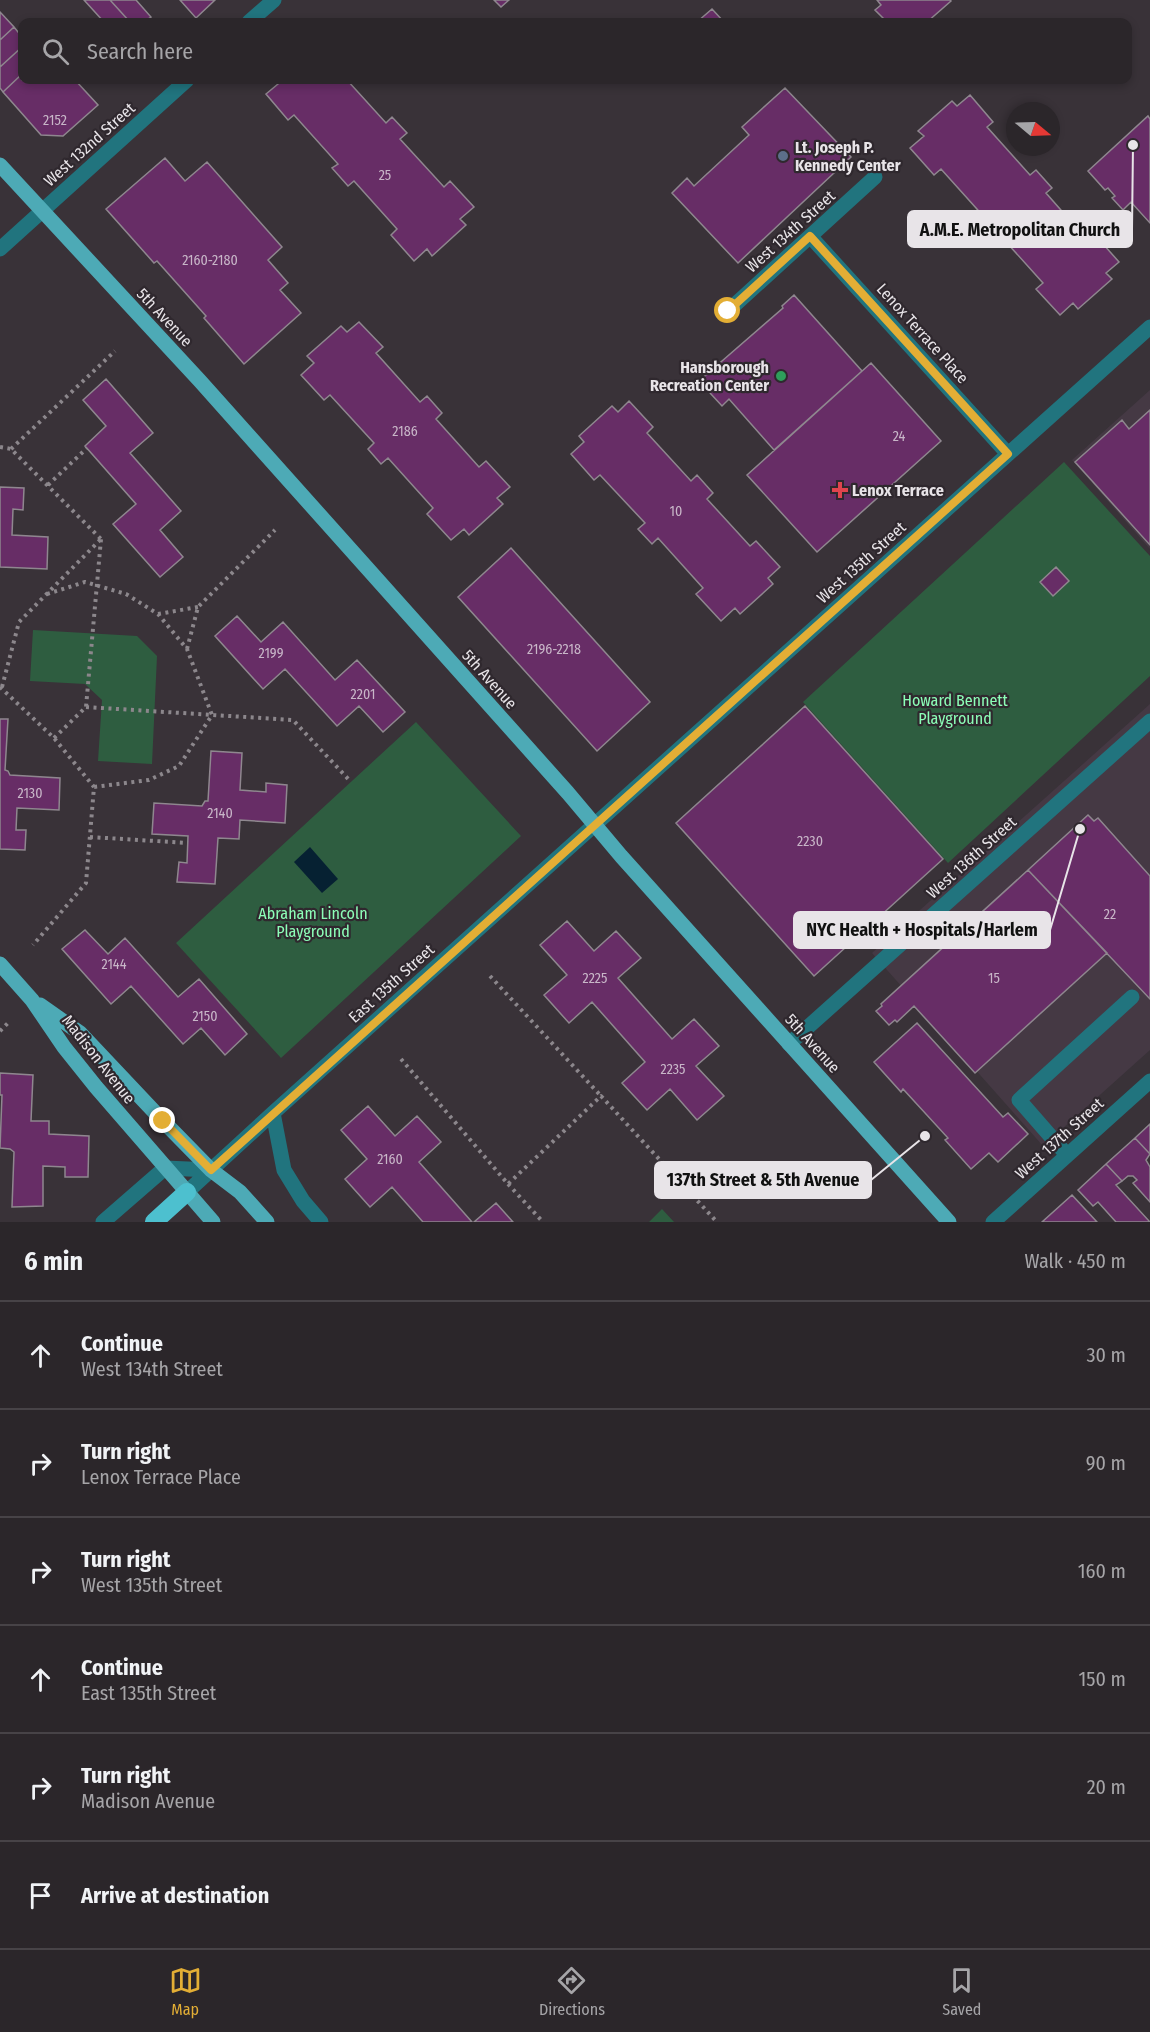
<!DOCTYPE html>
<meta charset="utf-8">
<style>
body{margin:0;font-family:"Fira Sans Condensed",sans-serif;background:#373236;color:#f1f3f6}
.compass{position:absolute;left:1006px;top:102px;width:54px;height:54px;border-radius:50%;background:#2b262a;box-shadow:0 3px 9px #0003;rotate:109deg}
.stop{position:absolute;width:18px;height:18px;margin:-14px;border:4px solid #e3ae35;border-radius:50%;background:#fff}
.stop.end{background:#e3ae35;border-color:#fff;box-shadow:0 2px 6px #0008}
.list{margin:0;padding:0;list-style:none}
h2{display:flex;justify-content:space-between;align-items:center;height:78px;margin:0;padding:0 24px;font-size:26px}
h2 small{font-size:20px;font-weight:400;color:#a6a5a8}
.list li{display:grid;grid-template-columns:39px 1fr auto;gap:18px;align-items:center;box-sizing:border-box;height:108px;padding:0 24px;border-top:2px solid #474347}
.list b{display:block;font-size:22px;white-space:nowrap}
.list p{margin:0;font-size:20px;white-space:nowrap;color:#a6a5a8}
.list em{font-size:20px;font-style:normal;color:#a6a5a8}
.icon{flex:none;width:33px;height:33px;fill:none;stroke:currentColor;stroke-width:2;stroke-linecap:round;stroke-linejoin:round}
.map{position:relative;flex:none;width:1150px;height:1222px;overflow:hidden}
.search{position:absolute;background:#2b262a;box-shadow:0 3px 9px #0003;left:18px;right:18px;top:18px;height:66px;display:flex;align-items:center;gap:15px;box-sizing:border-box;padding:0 21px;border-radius:12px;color:#a6a5a8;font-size:22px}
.sheet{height:726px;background:#2b262a}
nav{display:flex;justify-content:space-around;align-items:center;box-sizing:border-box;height:84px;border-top:2px solid #474347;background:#2b262a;font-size:16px;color:#a6a5a8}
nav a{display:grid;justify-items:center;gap:3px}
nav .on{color:#e3ae35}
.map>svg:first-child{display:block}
</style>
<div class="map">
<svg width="1150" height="1222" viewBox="0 0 1150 1222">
<rect width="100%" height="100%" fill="#393238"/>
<path fill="#453944" d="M 1150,390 L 1150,549 L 1072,460 Z
M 1150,704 L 1150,1050 L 1043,1146 L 872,953 Z"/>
<path fill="#2e5d40" d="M 1064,462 L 1150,556 L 1150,676 L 948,863 L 803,702 Z
M 33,630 L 137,636 L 157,656 L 152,764 L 98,761 L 102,700 L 85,684 L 30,681 Z
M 416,722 L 521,836 L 281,1058 L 176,943 Z
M 662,1209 L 674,1222 L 649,1222 Z"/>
<path fill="#062132" d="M 310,847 L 338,879 L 322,893 L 294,862 Z"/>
<path fill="#672d66" stroke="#8f878f" stroke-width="1.5" d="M 84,0 L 110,0 L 130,22 L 104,22 Z
M 110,0 L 136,0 L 151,17 L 148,19 L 151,22 L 130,22 Z
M 180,0 L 215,0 L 196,18 Z
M 494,0 L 509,0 L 501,7 Z
M 877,0 L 950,0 L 951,1 L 927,22 L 887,22 L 875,10 L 881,5 Z
M 712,9 L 724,22 L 697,22 Z
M 0,12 L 14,27 L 0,40 Z
M 14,27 L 22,37 L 22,47 L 0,67 L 0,40 Z
M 22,47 L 22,74 L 3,92 L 0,88 L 0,67 Z
M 22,74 L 22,80 L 75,80 L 98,105 L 63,136 L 41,135 L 3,92 Z
M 274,80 L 347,80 L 386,123 L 392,117 L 407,133 L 400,139 L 444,187 L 450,181 L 474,207 L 460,219 L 466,225 L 432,256 L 427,249 L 414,261 L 391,235 L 397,229 L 354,181 L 348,186 L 332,168 L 338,164 L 294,115 L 288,120 L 266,94 L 278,84 Z
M 785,88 L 851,157 L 738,263 L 672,193 L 687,178 L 694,186 L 749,135 L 742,127 Z
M 970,95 L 993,122 L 987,127 L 1030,175 L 1036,170 L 1052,188 L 1046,193 L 1089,242 L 1096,236 L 1119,262 L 1106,273 L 1112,279 L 1078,309 L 1073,303 L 1060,315 L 1036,289 L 1043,283 L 998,233 L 991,239 L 978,224 L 985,218 L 941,169 L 934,175 L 910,148 L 924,136 L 918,131 L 952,101 L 957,106 Z
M 1148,116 L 1150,119 L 1150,223 L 1131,202 L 1123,210 L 1112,198 L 1115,196 L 1108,188 L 1105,190 L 1088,171 Z
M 165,158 L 185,181 L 207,162 L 282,247 L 268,260 L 288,283 L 280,290 L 301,313 L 244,364 L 204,318 L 206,316 L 157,261 L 154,263 L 106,209 Z
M 794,295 L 862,371 L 774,450 L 729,399 L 722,406 L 699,381 L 783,308 L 782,306 Z
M 359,322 L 383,347 L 376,353 L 420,402 L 427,396 L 442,413 L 436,419 L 479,467 L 486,461 L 510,487 L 497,498 L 503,504 L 469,535 L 464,529 L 451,540 L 427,514 L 433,508 L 388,458 L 381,464 L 368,449 L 374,443 L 330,395 L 324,400 L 301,375 L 314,363 L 307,356 L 341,326 L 347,332 Z
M 871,363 L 941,441 L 817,552 L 747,475 Z
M 106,379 L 153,433 L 130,453 L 181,511 L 160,530 L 183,557 L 160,577 L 113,524 L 136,504 L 85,446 L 106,426 L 83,400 Z
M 629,401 L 653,427 L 647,433 L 691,481 L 697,475 L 713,493 L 707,499 L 750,546 L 756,541 L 780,567 L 768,578 L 773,584 L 740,614 L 735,608 L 721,621 L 696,594 L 703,588 L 658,538 L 652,544 L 638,529 L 645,523 L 600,475 L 594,480 L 571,454 L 584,442 L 579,436 L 612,406 L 618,412 Z
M 1150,410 L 1150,545 L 1075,462 L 1122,420 L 1129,429 Z
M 0,487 L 24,488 L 23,510 L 13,509 L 12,535 L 48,537 L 47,569 L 0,567 Z
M 511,548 L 650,702 L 597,751 L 458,597 Z
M 1056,567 L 1069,581 L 1053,596 L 1040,582 Z
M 237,616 L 261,642 L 283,622 L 335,680 L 357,660 L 405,712 L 383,732 L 359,706 L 337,726 L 285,669 L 263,689 L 215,636 Z
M 805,706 L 943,859 L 814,976 L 676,823 Z
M 0,719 L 8,719 L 5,770 L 8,771 L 10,775 L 60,778 L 59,810 L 17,808 L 16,830 L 26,830 L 25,850 L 0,849 Z
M 211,751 L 242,753 L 240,790 L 266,792 L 266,783 L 287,785 L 285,823 L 240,820 L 239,839 L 218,838 L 215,884 L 177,882 L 179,862 L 187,863 L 188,836 L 152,834 L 154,803 L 202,806 L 205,801 L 208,801 Z
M 1088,815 L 1094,821 L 1098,818 L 1150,876 L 1150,999 L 1028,870 Z
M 1028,870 L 1107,953 L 975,1073 L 914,1006 L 897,1022 L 895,1020 L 889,1025 L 876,1011 L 882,1006 L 881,1004 Z
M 567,921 L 594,951 L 616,931 L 641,958 L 618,978 L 672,1039 L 694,1019 L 719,1046 L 696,1066 L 724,1096 L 697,1120 L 670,1089 L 647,1110 L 622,1083 L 645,1062 L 592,1002 L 569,1023 L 544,995 L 567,975 L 540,945 Z
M 85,930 L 108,954 L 125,938 L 178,997 L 199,979 L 247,1034 L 225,1055 L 201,1028 L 183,1044 L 131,986 L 111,1004 L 62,949 Z
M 917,1023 L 1003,1117 L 1008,1113 L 1028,1134 L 998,1162 L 989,1153 L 971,1169 L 945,1140 L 948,1138 L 903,1089 L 901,1092 L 874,1062 Z
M 0,1073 L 33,1075 L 31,1121 L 49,1121 L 49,1134 L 89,1136 L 88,1177 L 65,1177 L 65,1167 L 43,1166 L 43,1206 L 12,1207 L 14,1152 L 10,1149 L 0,1148 L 2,1095 L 0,1095 Z
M 368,1106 L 395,1136 L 417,1116 L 441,1142 L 419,1162 L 472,1222 L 423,1222 L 392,1187 L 370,1207 L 345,1179 L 367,1159 L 341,1130 Z
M 1150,1124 L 1150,1154 L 1135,1138 Z
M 1135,1138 L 1150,1154 L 1146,1160 L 1150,1167 L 1150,1202 L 1133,1183 L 1137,1180 L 1133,1176 L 1128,1176 L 1122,1181 L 1106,1164 Z
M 1106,1164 L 1122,1181 L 1116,1185 L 1150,1222 L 1116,1222 L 1098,1202 L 1093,1206 L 1078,1190 Z
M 1072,1195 L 1097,1222 L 1042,1222 Z
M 496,1203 L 513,1222 L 474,1222 Z"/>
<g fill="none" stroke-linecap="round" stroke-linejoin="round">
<path stroke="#8c878c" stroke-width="4" stroke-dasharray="3 4.5" stroke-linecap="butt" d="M 0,447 L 11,449 L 101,539
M 11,449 L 115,351
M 48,485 L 87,448
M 47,594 L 85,582 L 126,594 L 158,614 L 187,649 L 212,715 L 179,766 L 149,780 L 94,787
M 158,614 L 198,607
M 187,649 L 198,607 L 275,530
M 0,687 L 54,738 L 94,787 L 86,883 L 33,945
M 2,687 L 19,622 L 101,539
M 86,707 L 293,720 L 351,782
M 54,738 L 86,707 L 101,539
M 90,837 L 188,843
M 490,976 L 601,1096
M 0,1031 L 10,1021
M 401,1059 L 508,1184 L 601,1096 L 717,1222
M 508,1184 L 543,1222"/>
<path stroke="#21747e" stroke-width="15" d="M 249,22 L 274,0
M 810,236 L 1008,454
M 0,249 L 187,80
M 728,311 L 875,177
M 789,1044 L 1150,721
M 273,1113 L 284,1170 L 303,1201 L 321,1222
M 1067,1155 L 1019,1100 L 1132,997
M 187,1192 L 273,1113 L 1150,327
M 103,1222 L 165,1168 L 211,1170
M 993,1222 L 1150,1081"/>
<path stroke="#4daab6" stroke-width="15" d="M 0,165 L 200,381 L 568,793 L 621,856 L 949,1222
M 0,964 L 32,1000 L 64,1047 L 96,1087 L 213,1222
M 40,1005 L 80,1033 L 163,1121 L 211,1170 L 240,1192 L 267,1222"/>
<path stroke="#4dc0cf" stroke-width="18" d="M 154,1222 L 187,1192"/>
</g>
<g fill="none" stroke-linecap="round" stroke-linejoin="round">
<path stroke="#e3ae35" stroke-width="8" d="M 163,1121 L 211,1170 L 1008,454 L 810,236 L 728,311"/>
</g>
<circle fill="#5c6f8a" stroke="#2f282e" stroke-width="2" cx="783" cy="156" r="6"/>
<circle fill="#2e9e5b" stroke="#2f282e" stroke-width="2" cx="781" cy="376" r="6"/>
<path fill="#e0444e" stroke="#2f282e" stroke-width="2" d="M837 481h6v6h6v6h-6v6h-6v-6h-6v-6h6z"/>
<g text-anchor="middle" stroke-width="4.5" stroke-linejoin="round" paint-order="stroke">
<g font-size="14" fill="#c8b6c8">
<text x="55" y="125">2152</text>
<text x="385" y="180">25</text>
<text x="210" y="265">2160-2180</text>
<text x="405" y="436">2186</text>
<text x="899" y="441">24</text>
<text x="676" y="516">10</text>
<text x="554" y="654">2196-2218</text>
<text x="271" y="658">2199</text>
<text x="363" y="699">2201</text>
<text x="30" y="798">2130</text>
<text x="220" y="818">2140</text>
<text x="810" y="846">2230</text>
<text x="1110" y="919">22</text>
<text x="114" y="969">2144</text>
<text x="595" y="983">2225</text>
<text x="994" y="983">15</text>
<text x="205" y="1021">2150</text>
<text x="673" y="1074">2235</text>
<text x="390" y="1164">2160</text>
</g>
<g font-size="16" fill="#e8e4e8" stroke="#2f282e">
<text transform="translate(89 144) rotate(-42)" y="6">West 132nd Street</text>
<text transform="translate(790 231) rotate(-42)" y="6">West 134th Street</text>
<text transform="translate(165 317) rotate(47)" y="6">5th Avenue</text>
<text transform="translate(923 333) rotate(48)" y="6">Lenox Terrace Place</text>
<text transform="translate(861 562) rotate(-42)" y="6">West 135th Street</text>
<text transform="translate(490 679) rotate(48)" y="6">5th Avenue</text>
<text transform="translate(971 857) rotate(-42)" y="6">West 136th Street</text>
<text transform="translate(391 983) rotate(-42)" y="6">East 135th Street</text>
<text transform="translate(813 1043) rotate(48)" y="6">5th Avenue</text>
<text transform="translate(99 1059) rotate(52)" y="6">Madison Avenue</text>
<text transform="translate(1059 1138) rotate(-42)" y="6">West 137th Street</text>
</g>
<g font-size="16" font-weight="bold" fill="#e8e4e8" stroke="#2f282e" text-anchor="start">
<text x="795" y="153">Lt. Joseph P.<tspan x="795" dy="18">Kennedy Center</tspan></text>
<text x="769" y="373" text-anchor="end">Hansborough<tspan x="769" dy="18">Recreation Center</tspan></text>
<text x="852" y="496">Lenox Terrace</text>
</g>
<g font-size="16" fill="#8cfeb7" stroke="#2f282e">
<text x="955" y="706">Howard Bennett<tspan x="955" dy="18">Playground</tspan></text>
<text x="313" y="919">Abraham Lincoln<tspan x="313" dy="18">Playground</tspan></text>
</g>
</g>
<path fill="none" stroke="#e8e4e8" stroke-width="2" d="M1133 145L1132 229M1080 829L1050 930M925 1136L871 1180"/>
<g fill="#e8e4e8" stroke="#2f282e" stroke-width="2">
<circle cx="1133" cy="145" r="6"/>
<circle cx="1080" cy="829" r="6"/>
<circle cx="925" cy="1136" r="6"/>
</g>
<g fill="#e8e4e8" stroke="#e8e4e8" stroke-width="2">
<rect x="908" y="211" width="224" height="36" rx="6"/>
<rect x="794" y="912" width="256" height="36" rx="6"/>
<rect x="655" y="1162" width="216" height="36" rx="6"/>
</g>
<g font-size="18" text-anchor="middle" font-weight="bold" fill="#111">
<text x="1020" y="236">A.M.E. Metropolitan Church</text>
<text x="922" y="936">NYC Health + Hospitals/Harlem</text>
<text x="763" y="1186">137th Street &amp; 5th Avenue</text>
</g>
</svg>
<svg class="compass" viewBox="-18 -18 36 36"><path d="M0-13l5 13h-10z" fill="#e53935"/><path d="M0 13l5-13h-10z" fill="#a6a5a8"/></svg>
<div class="stop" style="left:728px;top:311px"></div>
<div class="stop end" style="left:163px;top:1121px"></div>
<div class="search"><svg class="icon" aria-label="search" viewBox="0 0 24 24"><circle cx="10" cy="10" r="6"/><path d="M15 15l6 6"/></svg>Search here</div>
</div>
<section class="sheet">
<h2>6 min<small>Walk · 450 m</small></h2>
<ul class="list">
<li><svg class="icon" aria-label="ahead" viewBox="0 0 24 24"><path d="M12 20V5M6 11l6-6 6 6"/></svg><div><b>Continue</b><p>West 134th Street</p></div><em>30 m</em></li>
<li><svg class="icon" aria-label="right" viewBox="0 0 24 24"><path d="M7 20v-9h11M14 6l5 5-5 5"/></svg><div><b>Turn right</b><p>Lenox Terrace Place</p></div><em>90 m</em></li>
<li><svg class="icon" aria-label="right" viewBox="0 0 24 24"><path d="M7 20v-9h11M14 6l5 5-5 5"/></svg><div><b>Turn right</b><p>West 135th Street</p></div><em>160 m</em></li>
<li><svg class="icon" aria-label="ahead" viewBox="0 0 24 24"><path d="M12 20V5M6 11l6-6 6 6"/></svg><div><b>Continue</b><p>East 135th Street</p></div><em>150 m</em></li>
<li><svg class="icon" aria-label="right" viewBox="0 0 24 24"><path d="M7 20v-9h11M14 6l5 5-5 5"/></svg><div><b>Turn right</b><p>Madison Avenue</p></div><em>20 m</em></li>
<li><svg class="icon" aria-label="arrive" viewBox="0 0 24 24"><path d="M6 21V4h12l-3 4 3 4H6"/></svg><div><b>Arrive at destination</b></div></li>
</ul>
</section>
<nav>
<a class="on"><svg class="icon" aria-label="map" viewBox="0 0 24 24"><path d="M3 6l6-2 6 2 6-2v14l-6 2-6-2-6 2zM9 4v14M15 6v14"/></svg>Map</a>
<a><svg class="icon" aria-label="directions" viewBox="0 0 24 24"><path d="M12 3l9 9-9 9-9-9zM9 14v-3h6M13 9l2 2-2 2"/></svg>Directions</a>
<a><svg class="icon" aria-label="saved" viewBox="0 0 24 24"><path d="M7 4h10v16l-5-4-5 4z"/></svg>Saved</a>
</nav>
